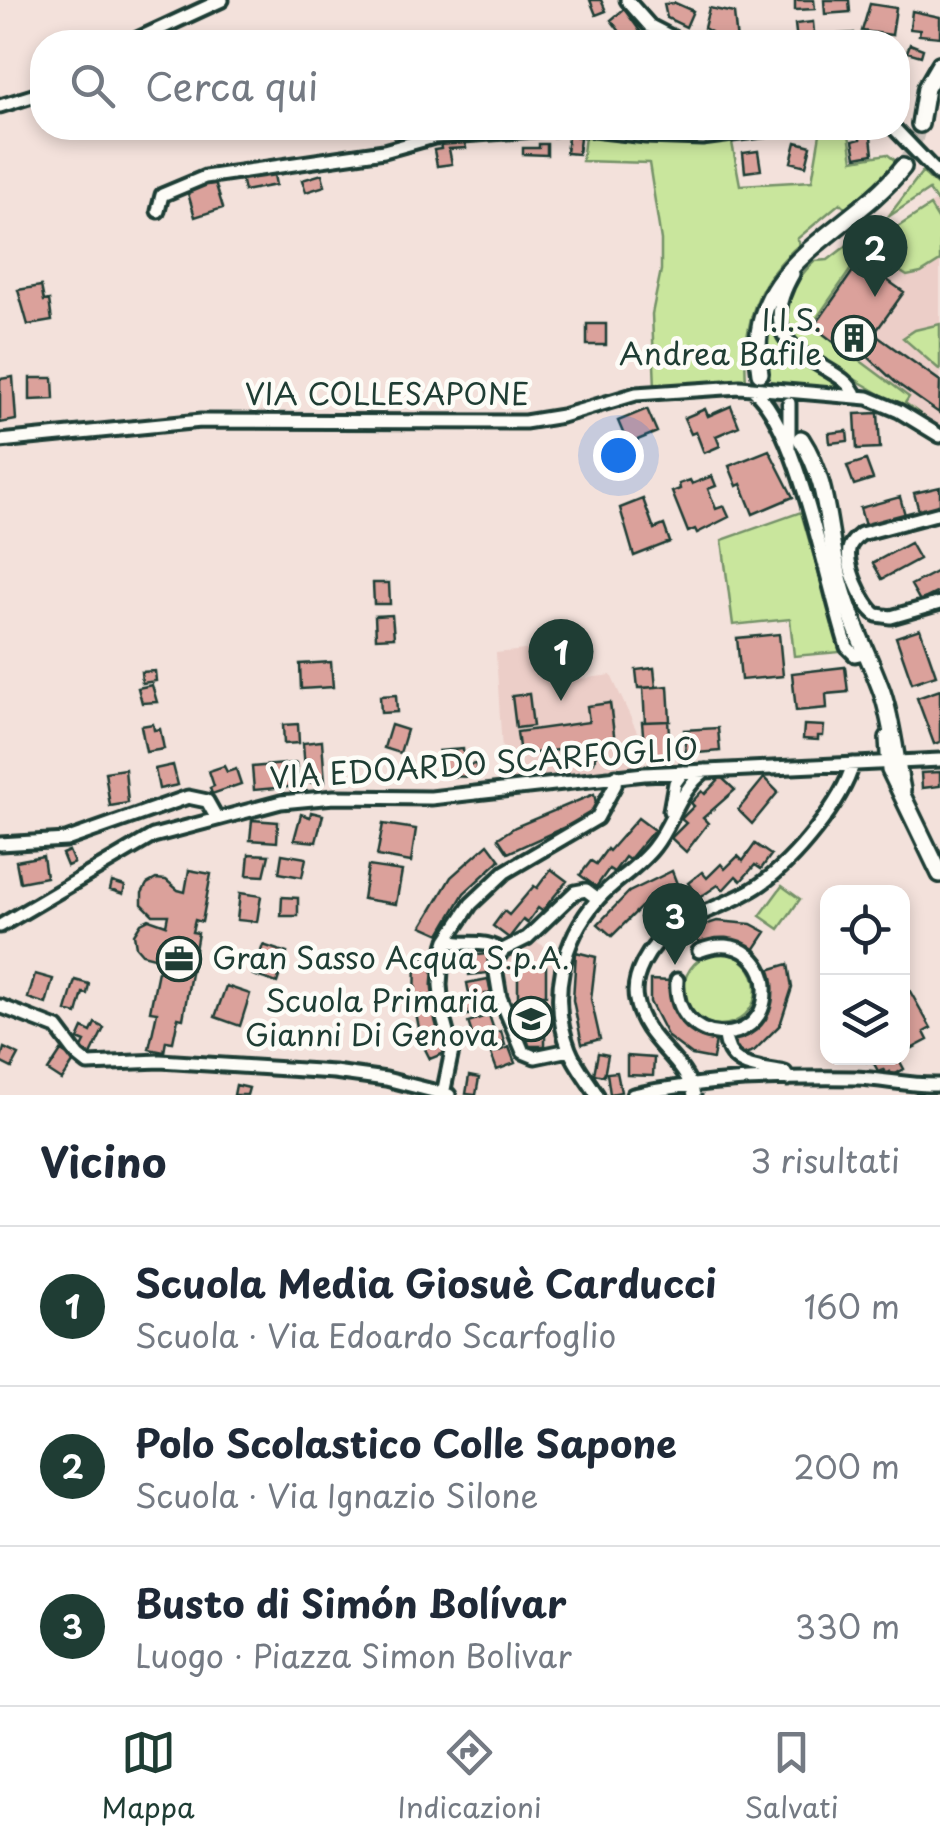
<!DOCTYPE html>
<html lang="it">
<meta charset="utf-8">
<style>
body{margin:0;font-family:"Playpen Sans",sans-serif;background:#f2f2f3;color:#1f2937}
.controls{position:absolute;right:30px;bottom:30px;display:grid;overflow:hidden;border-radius:20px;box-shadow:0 5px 15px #0003}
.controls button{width:90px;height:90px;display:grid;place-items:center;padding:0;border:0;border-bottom:2px solid #e0e1e3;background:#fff;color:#1f2937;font:50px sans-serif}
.you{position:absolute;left:618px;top:455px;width:35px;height:35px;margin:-25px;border:8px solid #fff;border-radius:50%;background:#1a73e8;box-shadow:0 0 0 15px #1a73e833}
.badge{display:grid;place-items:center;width:65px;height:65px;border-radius:50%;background:#1f3d34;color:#fff;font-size:32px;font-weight:700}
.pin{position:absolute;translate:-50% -82px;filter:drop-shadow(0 2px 5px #0008)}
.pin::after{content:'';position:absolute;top:52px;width:35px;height:30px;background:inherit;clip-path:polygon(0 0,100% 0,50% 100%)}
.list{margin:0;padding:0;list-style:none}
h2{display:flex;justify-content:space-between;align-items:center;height:130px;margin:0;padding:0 40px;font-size:42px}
h2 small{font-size:32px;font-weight:400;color:#747a83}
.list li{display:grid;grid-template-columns:65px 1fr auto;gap:30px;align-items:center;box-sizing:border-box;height:160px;padding:0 40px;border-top:2px solid #e0e1e3}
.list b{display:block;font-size:38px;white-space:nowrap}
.list p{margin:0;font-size:32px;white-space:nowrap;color:#747a83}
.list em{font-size:32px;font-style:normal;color:#747a83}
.icon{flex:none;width:55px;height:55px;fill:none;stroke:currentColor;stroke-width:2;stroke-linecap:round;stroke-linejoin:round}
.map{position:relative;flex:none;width:940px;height:1095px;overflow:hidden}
.search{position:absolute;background:#fff;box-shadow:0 5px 15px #0003;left:30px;right:30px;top:30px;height:110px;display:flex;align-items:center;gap:25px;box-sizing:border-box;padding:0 35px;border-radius:40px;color:#747a83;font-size:38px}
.sheet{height:610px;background:#fff}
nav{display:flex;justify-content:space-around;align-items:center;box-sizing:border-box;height:140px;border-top:2px solid #e0e1e3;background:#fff;font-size:28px;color:#747a83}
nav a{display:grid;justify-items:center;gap:5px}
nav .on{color:#1f3d34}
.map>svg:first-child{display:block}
</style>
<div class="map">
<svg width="940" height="1095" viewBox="0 0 940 1095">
<rect width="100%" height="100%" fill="#f3e1db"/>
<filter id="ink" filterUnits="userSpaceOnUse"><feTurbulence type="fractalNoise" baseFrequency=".01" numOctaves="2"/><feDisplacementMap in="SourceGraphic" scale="20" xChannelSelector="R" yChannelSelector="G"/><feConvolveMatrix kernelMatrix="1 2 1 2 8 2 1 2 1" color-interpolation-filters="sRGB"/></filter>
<g filter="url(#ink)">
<path fill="#eccec8" d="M 922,172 L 940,188 L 940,432 L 805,350 L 792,333 L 828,260 L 876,223 L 885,235 L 936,201 L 929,190 L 887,215 Z
M 552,647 L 557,682 L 611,675 L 640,738 L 643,765 L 504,783 L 496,653 Z
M 533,940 L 557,953 L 553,1002 L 558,1047 L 528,1049 L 510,1011 L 504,989 L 501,970 L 503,956 Z"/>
<path fill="#c9e69d" stroke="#749268" stroke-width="2.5" d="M 586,128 L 756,128 L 730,132 L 740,185 L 812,181 L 821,128 L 848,128 L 853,160 L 887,154 L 897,162 L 879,184 L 847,210 L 840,203 L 797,239 L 800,244 C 756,281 742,325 746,382 L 655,388 L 652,314 L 661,270 L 661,240 L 649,163 L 582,161 Z
M 922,172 L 940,188 L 940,206 L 929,190 L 888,217 Z
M 930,206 L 940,222 L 940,261 L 921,273 L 907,276 L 895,268 L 878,245 L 858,259 L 812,325 L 909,397 L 905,403 L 923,416 L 921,418 L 800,347 C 777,317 789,284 815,261 L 828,260 L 876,223 L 885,235 Z
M 773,312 C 790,363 798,361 844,387 L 843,392 L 761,382 L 761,377 L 753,377 L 766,372 L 766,335 Z
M 940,324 L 940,370 L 903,338 L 915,330 Z
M 801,512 L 841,652 L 794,656 L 790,619 L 733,625 L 722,540 Z
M 782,886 L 800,899 L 779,929 L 760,916 Z
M684 989a36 36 0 1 1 72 0a36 36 0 1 1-72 0Z"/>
<path fill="#dba19b" stroke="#1f3d34" stroke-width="2.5" d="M 590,0 L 601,0 L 606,11 L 596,15 Z
M 795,0 L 814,0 L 815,9 L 795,10 Z
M 824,0 L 849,0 L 850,12 L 825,14 Z
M 675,3 L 693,11 L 686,27 L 667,18 L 664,4 Z
M 870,4 L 896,8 L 892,35 L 862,31 Z
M 709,8 L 734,13 L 737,42 L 718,42 L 708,37 L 711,32 L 704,28 Z
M 624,9 L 640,31 L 627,41 L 611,20 Z
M 912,11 L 940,17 L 940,37 L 919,35 L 920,30 L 910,29 Z
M 813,22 L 815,42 L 797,42 L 795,24 Z
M 854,33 L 855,42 L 828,42 L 827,35 Z
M 910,44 L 923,49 L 921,56 L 907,52 Z
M 858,128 L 870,128 L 873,154 L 856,157 L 853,141 L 860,139 Z
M 569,129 L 581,131 L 578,154 L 566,153 Z
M 464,138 L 466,148 L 449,149 L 452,164 L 437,166 L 434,150 L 441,149 L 440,142 Z
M 796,142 L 811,146 L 806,166 L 791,162 Z
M 539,144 L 547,144 L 547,155 L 523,154 L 523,148 L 539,148 Z
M 758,151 L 761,170 L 745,172 L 743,153 Z
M 273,170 L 276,185 L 244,191 L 241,177 Z
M 322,174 L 325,186 L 306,192 L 302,180 Z
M 215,182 L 223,208 L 195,217 L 187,190 Z
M 860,261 L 904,292 L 874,334 L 940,381 L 939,413 L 895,382 L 862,351 L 856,359 L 814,327 Z
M 41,286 L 44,301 L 49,300 L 52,321 L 28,325 L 18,290 Z
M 587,324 L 606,324 L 606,345 L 587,345 Z
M 13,377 L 16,420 L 0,423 L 0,379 Z
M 30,378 L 53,378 L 54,399 L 30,400 Z
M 731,406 L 739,426 L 716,436 L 720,446 L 704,453 L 696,432 L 691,434 L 684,418 L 705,409 L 708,416 Z
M 647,409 L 657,432 L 635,441 L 640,453 L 612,465 L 603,444 L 624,435 L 618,421 Z
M 878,413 L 880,448 L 857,449 L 855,414 Z
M 847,431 L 848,441 L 830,443 L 829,433 Z
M 769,450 L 793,497 L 753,514 L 741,484 L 737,486 L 729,466 Z
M 866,460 L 873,479 L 854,485 L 847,466 Z
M 712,476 L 716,486 L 708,489 L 716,509 L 724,506 L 729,517 L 697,533 L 695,529 L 688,532 L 672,492 L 680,489 L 679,484 L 690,480 L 692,484 Z
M 940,487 L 940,506 L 919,511 L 914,493 Z
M 900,497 L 905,515 L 865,526 L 860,508 Z
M 643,499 L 654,529 L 664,525 L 670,542 L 634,556 L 620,508 Z
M 910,543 L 919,559 L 882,579 L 873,563 Z
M 940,570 L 940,591 L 920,601 L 911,585 Z
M 373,583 L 389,583 L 390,604 L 374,604 Z
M 392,615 L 394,637 L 376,638 L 375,616 Z
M 920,629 L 936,675 L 912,683 L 896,637 Z
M 779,634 L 783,676 L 741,680 L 737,638 Z
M 331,662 L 333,687 L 301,689 L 300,664 Z
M 845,667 L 848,692 L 826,694 L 827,708 L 796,711 L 792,673 Z
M 654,668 L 656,687 L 638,688 L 636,670 Z
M 155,671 L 156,681 L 142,683 L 141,672 Z
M 152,685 L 157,702 L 142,703 L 138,688 Z
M 668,686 L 670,721 L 645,722 L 643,688 Z
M 940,690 L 940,742 L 934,744 L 917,698 Z
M 529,694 L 533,726 L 516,728 L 512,696 Z
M 396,695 L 397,712 L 381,713 L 380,696 Z
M 610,703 L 615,742 L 599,744 L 594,762 L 586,758 L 594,745 L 520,755 L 517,732 L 589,722 L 587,706 Z
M 668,721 L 671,755 L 645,757 L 642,722 Z
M 153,724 L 154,730 L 160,729 L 164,749 L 146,752 L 141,726 Z
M 298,724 L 299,743 L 284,744 L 283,725 Z
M 391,725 L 407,730 L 400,753 L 384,748 Z
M 804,725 L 824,726 L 823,736 L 818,736 L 818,740 L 803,739 Z
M 718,728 L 720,751 L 686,754 L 684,730 Z
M 322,741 L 325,782 L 306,783 L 303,743 Z
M 463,749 L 464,765 L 476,764 L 477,777 L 440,776 L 439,751 Z
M 296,763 L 299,786 L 254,790 L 252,767 Z
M 173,765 L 178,785 L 159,789 L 155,769 Z
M 224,766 L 227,772 L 236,769 L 241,784 L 212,794 L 210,788 L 214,786 L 209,771 Z
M 125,769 L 128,803 L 110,806 L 105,772 Z
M 940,772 L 940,786 L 922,788 L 921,773 Z
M 721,777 L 735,790 L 703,818 L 708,823 L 686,852 L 671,838 L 686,823 L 681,819 L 694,806 L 691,803 L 702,791 L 705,794 Z
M 764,778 L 778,792 L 752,824 L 738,810 Z
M 594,794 L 598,812 L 508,853 L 498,838 L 515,827 Z
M 311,812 L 323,815 L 316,842 L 294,840 L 301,814 L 310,817 Z
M 638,818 L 654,830 L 629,860 L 625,857 L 614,872 L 609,869 L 596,887 L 580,875 L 591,861 L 596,864 L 607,849 L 609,851 Z
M 252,820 L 278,822 L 277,842 L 250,840 Z
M 383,824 L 416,829 L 411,862 L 377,856 Z
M 488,844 L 500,860 L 464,893 L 440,934 L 422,926 L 451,877 Z
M 755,844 L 771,855 L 761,869 L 755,865 L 741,881 L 736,876 L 723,890 L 718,885 L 699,898 L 688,883 L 702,872 L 707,878 L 721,864 L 725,869 L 738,856 L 743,861 Z
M 69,851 L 74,863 L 67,866 L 62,854 Z
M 249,854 L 269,855 L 264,876 L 247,875 Z
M 282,854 L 306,858 L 302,877 L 279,873 Z
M 43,856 L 46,877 L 20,882 L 16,861 Z
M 368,866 L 402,871 L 396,904 L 363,899 Z
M 551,869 L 567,881 L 542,911 L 538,908 L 527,923 L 523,920 L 509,938 L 493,926 L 504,911 L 509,915 L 534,886 L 537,888 Z
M 189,870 L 211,874 L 202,922 L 195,920 L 192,932 L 198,933 L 183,1019 L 178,1018 L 173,1042 L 166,1041 L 164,1052 L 149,1049 L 157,1012 L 150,1011 L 158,971 L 162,972 L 166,952 L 154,957 L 142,954 L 136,947 L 134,934 L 141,923 L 149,919 L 166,925 L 168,915 L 153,915 L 142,904 L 142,893 L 147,884 L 156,879 L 166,880 L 178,890 L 185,892 Z
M 672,871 L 679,889 L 641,907 L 612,936 L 598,924 L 629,892 Z
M 112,882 L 125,886 L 123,894 L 110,890 Z
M 240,893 L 261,896 L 257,922 L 237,920 Z
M 282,897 L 298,898 L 298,916 L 281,916 Z
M 717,921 L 751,924 L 766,932 L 754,950 L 743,943 L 715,941 L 701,947 L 692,929 Z
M 263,945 L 287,953 L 277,983 L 253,975 Z
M 576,952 L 596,957 L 591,999 L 600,1039 L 582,1044 L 573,1000 Z
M 487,954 L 489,973 L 469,975 L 467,956 Z
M 416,956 L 435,958 L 434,1005 L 447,1052 L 430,1059 L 422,1043 L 415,1008 Z
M 788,964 L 792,988 L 780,1025 L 754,1051 L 738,1056 L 730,1036 L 763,1010 L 770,983 L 768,970 Z
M 518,966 L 546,966 L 546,995 L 538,995 L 538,1004 L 545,1004 L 545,1046 L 528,1046 L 528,1030 L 518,1030 Z
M 35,974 L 53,979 L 46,1004 L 28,998 Z
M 488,979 L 491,993 L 485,994 L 488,1012 L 467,1015 L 464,1000 L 470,999 L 467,983 Z
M 75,980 L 89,984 L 87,994 L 83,993 L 77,1014 L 66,1011 Z
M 650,980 L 671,981 L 671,996 L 682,1021 L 705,1038 L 716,1040 L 713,1059 L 692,1055 L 668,1037 L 650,1002 Z
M 226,986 L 250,994 L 240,1026 L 215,1017 Z
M 907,986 L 931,1028 L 924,1032 L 928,1040 L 909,1050 L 905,1043 L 902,1045 L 902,988 Z
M 489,1015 L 495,1033 L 501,1031 L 505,1045 L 485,1052 L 479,1035 L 473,1037 L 468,1022 Z
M 95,1023 L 104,1028 L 89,1059 L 79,1054 L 85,1042 L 78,1039 L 83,1028 L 91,1032 Z
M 509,1047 L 515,1063 L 497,1070 L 491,1054 Z
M 4,1048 L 19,1055 L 12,1068 L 0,1062 Z
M 61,1051 L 75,1060 L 62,1080 L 48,1071 Z
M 598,1053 L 608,1055 L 604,1076 L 594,1074 Z
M 627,1056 L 654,1058 L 653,1076 L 627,1075 Z
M 865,1058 L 898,1058 L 904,1069 L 892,1076 L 890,1072 L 886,1075 L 883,1069 L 878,1071 L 872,1060 L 867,1062 Z
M 617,1072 L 621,1092 L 610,1094 L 607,1073 Z
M 469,1076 L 479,1078 L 476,1095 L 466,1094 Z
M 236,1085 L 249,1088 L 247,1095 L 234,1095 Z"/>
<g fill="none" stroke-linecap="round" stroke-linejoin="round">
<path stroke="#c9c0ba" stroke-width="15" stroke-dasharray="15 8" stroke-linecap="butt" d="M 903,167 L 911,153 L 919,127
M 760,373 L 773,403 L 801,439"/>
<defs>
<path id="minor" d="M 627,0 L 650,26 L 681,42
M 131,42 L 222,0
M 0,106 L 42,93
M 575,128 L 646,136 L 702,138 L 779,128
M 894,128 L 940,176
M 158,211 L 162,195 L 205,177 L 384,151 L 434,137 L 565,128
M 793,274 C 743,361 844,358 856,397
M 751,388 C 798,422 827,587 847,647 L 855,655 L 864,653
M 789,403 L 789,447
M 0,441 L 201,421 L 525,422 L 562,416 L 636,394 L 740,387 L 868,398 L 899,411 L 940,436
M 940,513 L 861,534 C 856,538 853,540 850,546 C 843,562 863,606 877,615 L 891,617 L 940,603
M 670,811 L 675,783 L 683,772
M 0,844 L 66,840 L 188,797 L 207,801 L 216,817
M 0,926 L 153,836 L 281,802 L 334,797 L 431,798 L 644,774 L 940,760
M 447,940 C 466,948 484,937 502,952
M 677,980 C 672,1048 765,1051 765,991 C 766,978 760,965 750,956 C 735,943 716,944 699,951
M 0,1006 L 57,1028 L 78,1056 L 88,1064 L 160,1061 L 334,1072 L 386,1079 L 449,1095
M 725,1034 C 727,1069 757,1067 785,1073 L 788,1079
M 569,1050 L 535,1057 L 523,1052 L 500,997 L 496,973 L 497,959 L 503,950 L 527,938 L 575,892 L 586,890 L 598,899
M 443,1094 L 452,1051 L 443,1018 L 440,985 L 442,956 L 447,940 L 471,904 L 505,872 L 597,818 L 615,785 L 616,776
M 597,1095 C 588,1080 575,1065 569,1049 C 549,997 562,940 598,899 C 615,880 639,867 654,847 C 673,823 679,790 705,771
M 633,1095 C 705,1079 782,1077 856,1078 C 884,1079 911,1086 940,1085
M 694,1095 C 685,1058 643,1041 636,1000 C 633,987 637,975 643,963 C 668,914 720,913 761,884 C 794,861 842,803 853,764"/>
<path id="tertiary" d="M 920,124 L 926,88 L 940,64
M 760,373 C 742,263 847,237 903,167
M 801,439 C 831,485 826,534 841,585 C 851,623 869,656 882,692 C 893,724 895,757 902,790
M 888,738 L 890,770 L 940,874"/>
</defs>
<use href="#minor" stroke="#1f3d34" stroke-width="19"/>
<use href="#tertiary" stroke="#1f3d34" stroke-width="22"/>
<use href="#minor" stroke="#fdfcf7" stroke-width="11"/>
<use href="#tertiary" stroke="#fdfcf7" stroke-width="15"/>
</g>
</g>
<defs>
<symbol id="building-ring" viewBox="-11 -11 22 22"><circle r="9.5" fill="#fdfcf7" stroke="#1f3d34" stroke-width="1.5"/><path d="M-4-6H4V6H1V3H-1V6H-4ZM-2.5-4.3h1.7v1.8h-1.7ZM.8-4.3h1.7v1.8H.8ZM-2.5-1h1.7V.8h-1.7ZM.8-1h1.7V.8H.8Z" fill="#1f3d34"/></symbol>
<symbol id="office-ring" viewBox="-11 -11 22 22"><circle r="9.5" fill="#fdfcf7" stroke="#1f3d34" stroke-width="1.5"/><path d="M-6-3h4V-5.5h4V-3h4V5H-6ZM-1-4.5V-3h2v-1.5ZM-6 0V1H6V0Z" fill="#1f3d34"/></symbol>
<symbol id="school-ring" viewBox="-11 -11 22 22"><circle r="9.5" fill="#fdfcf7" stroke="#1f3d34" stroke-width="1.5"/><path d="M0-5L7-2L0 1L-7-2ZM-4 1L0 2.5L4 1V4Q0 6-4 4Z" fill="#1f3d34"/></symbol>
</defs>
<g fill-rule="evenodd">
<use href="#building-ring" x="829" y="313" width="50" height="50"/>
<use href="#office-ring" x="154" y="934" width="50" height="50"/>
<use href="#school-ring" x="506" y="994" width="50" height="50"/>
</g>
<g text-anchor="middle" stroke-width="9" stroke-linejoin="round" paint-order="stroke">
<g font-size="30" fill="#1f3d34" stroke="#fdfcf7" text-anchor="end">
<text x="822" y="331">I.I.S.<tspan x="822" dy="34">Andrea Bafile</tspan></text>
<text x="212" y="969" text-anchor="start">Gran Sasso Acqua S.p.A.</text>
<text x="498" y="1012">Scuola Primaria<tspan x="498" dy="34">Gianni Di Genova</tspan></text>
</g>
<g font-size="30" fill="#1f3d34" stroke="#fdfcf7">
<text x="387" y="405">VIA COLLESAPONE</text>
<text transform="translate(484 764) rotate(-4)" y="10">VIA EDOARDO SCARFOGLIO</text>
</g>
</g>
</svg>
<div class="controls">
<button><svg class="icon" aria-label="locate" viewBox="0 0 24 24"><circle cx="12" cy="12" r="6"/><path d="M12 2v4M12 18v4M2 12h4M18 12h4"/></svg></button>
<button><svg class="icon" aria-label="layers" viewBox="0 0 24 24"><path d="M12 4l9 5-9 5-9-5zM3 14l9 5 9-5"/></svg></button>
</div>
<div class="you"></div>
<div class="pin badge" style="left:561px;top:701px">1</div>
<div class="pin badge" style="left:875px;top:297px">2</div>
<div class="pin badge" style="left:675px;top:965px">3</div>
<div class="search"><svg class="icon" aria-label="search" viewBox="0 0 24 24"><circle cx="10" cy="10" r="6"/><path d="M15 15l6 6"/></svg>Cerca qui</div>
</div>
<section class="sheet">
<h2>Vicino<small>3 risultati</small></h2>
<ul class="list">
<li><span class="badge">1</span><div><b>Scuola Media Giosuè Carducci</b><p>Scuola · Via Edoardo Scarfoglio</p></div><em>160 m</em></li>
<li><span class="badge">2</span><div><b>Polo Scolastico Colle Sapone</b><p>Scuola · Via Ignazio Silone</p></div><em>200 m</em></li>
<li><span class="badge">3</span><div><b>Busto di Simón Bolívar</b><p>Luogo · Piazza Simon Bolivar</p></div><em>330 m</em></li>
</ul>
</section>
<nav>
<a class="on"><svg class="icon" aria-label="map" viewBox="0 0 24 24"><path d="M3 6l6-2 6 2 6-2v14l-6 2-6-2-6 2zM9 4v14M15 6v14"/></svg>Mappa</a>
<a><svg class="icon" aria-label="directions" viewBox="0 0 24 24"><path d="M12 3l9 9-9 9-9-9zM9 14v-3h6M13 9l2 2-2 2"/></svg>Indicazioni</a>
<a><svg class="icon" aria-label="saved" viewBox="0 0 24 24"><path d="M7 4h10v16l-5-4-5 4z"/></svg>Salvati</a>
</nav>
